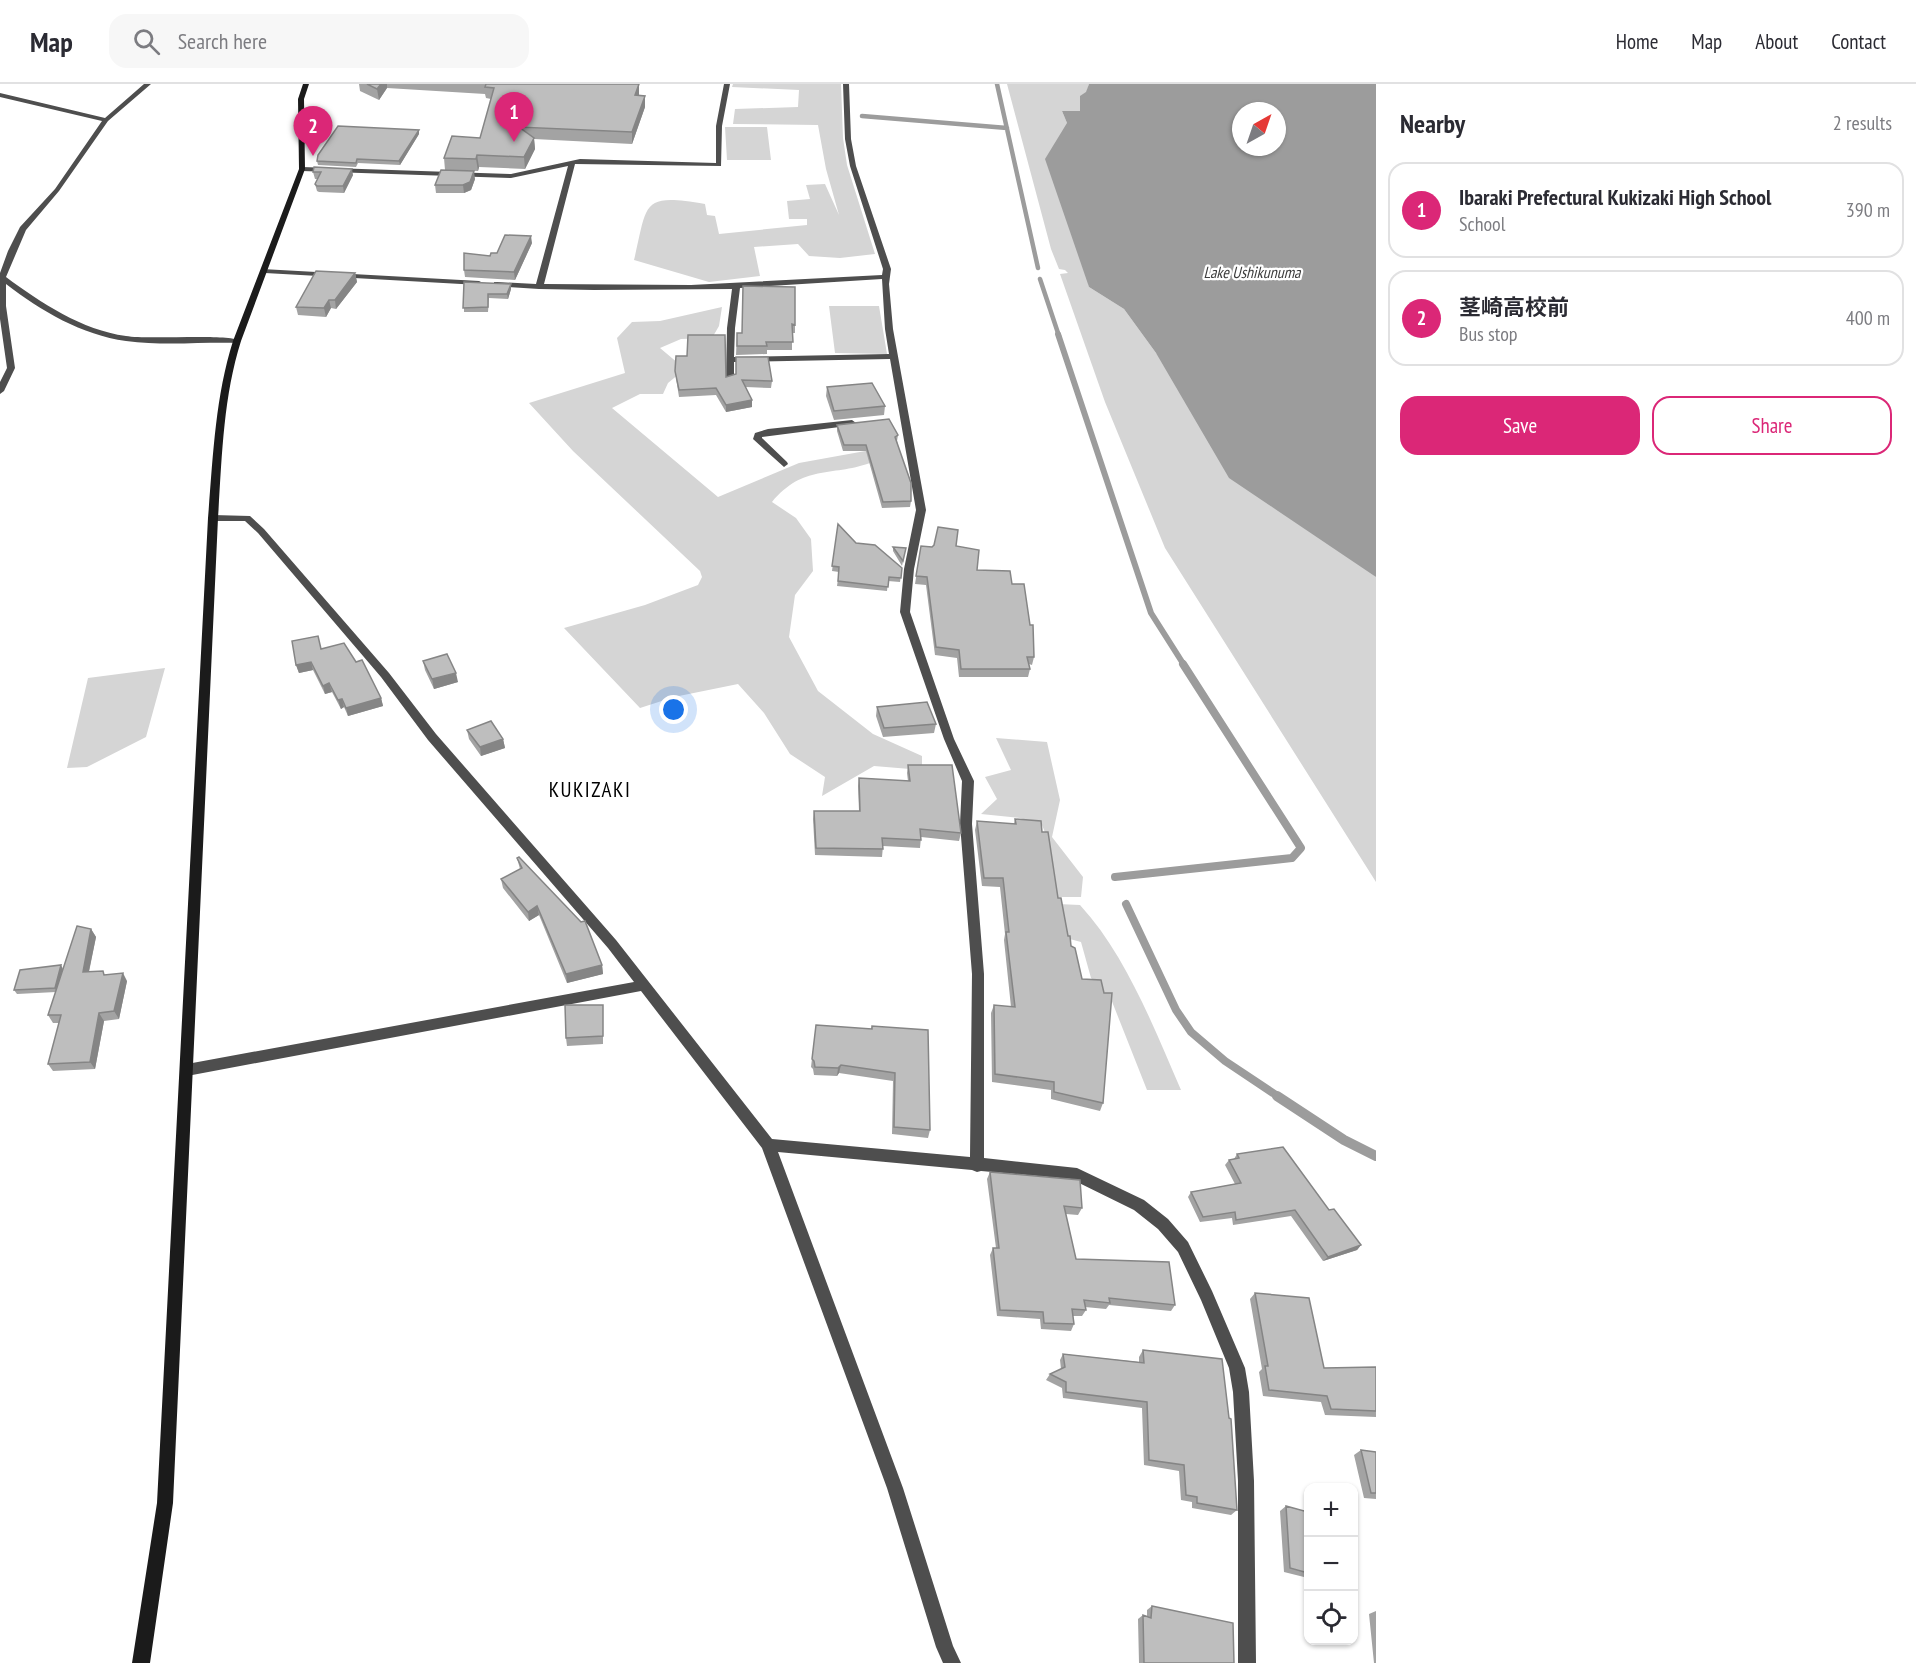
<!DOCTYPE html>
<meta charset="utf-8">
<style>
body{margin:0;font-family:"PT Sans Narrow","Noto Sans JP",sans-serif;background:#f7f7f7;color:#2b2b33}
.controls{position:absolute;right:18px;bottom:18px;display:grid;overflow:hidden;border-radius:12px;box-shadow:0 2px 4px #0004}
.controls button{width:54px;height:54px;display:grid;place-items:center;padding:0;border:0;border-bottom:2px solid #e1e1e2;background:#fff;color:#2b2b33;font:30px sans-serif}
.compass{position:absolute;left:1232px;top:18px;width:54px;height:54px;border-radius:50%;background:#fff;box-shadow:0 2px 4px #0004;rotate:40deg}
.you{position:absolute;left:674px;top:626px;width:21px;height:21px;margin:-15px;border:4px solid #fff;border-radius:50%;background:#1a73e8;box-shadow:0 0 0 9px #1a73e833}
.badge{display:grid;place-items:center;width:39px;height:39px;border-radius:50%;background:#db2777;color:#fff;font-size:20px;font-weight:700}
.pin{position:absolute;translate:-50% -50px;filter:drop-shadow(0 2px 3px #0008)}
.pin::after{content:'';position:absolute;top:32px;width:21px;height:18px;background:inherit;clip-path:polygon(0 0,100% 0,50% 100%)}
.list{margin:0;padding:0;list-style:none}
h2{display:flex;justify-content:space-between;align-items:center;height:78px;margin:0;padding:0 24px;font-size:26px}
h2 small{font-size:20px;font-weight:400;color:#7c7c81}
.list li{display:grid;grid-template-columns:39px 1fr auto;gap:18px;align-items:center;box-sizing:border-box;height:96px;margin:0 12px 12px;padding:0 12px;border:2px solid #e1e1e2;border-radius:18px}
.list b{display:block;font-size:22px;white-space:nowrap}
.list p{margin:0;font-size:20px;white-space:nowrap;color:#7c7c81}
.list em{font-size:20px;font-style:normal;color:#7c7c81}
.actions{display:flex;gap:12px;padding:18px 24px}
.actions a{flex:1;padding:14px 0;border:2px solid #db2777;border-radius:18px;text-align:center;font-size:21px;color:#db2777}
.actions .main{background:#db2777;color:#fff}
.icon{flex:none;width:33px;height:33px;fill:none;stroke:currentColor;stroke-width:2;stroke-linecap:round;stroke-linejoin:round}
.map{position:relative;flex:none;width:1376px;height:1579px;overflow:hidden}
header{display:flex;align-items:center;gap:36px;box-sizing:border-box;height:84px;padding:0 30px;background:#fff;border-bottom:2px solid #e1e1e2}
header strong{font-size:28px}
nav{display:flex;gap:33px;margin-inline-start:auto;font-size:21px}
.search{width:420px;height:54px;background:#f7f7f7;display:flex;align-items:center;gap:15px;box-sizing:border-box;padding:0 21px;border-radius:18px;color:#7c7c81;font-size:22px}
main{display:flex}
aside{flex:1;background:#fff}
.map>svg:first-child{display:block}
</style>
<header>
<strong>Map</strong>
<div class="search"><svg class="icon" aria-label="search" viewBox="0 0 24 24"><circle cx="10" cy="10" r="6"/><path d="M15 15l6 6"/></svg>Search here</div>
<nav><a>Home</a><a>Map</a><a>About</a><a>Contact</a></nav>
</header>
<main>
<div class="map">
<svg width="1376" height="1579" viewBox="0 0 1376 1579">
<rect width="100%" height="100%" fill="#fff"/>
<path fill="#d5d5d5" d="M 733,0 L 841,0 L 843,54 L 847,81 L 875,170 L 840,174 L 809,172 L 798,160 L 754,163 L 760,192 L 709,198 L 634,176 C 648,119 640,109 705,120 L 707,131 L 715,132 L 719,150 L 807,141 L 807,135 L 789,135 L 787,117 L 810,115 L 806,101 L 825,100 L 839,131 L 826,85 L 818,41 L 733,40 L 735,25 L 798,23 L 799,6 L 732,3 Z
M 1007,0 L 1089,0 L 1081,28 L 1062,27 L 1067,39 L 1089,203 L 1124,225 L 1156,269 L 1376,493 L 1376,798 L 1165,464 L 1105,318 L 1060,190 L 1068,189 L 1065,186 L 1059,185 L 1051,165 Z
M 725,43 L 767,43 L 771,76 L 727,76 Z
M 829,222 L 879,222 L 887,270 L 835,269 Z
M 722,223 L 719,242 L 712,254 L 681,255 L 660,264 L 685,285 L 668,299 L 663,310 L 640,310 L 612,324 L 718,413 L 799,379 L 893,362 C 886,367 878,376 870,379 C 830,393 804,380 772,418 L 796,434 L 811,455 L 813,487 L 795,511 L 789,553 L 818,607 L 873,650 L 922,672 L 922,686 L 874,682 L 822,712 L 825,693 L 790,670 L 764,629 L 738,600 L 674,613 L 640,624 L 564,544 L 645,521 L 698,501 L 702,493 L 700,487 L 573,367 L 529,319 L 625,289 L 617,254 L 632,238 L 660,237 Z
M 165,584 L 146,653 L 87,683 L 67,684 L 88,594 Z
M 996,654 L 1047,658 L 1060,716 L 1052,753 L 1083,793 L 1081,813 L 1042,813 L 1048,756 L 1042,741 L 1020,734 L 981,730 L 997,715 L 985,693 L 1011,686 Z
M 1058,820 L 1080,821 C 1126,871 1154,944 1181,1006 L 1147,1006 L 1111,915 L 1091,894 L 1081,858 L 1066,854 Z"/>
<path fill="#9c9c9c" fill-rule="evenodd" d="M 1089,0 L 1376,0 L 1376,493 L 1229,394 L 1156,269 L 1124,225 L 1089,203 L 1045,75 L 1067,39 L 1062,27 L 1080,27 L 1080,12 L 1086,8 ZM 1241,27 L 1277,27 L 1277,63 L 1241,63 Z"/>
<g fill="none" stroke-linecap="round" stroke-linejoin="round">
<path stroke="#9c9c9c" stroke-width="4.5" d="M 997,0 L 1038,184
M 862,32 L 1007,44
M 1040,195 L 1059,252"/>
<path stroke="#9c9c9c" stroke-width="6" d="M 1058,250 L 1151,529 L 1184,581"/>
<path stroke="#9c9c9c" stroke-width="8" d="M 1115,793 L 1292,774 L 1301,764 L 1183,580
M 1126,820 L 1176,926 L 1191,948 L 1225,977 L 1279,1013"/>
<path stroke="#9c9c9c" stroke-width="10" d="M 1277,1012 L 1344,1056 L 1376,1072"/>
<path fill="#4e4e4e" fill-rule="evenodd" d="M 144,0 L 151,0 L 108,37 L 59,107 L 26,146 L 6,193 C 41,219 82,246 126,252 C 149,256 229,249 241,257 L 237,259 C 200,258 163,262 126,257 C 82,251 41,227 6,200 L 6,222 L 15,284 L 4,307 L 0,310 L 0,298 L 7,284 L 0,235 L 0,189 L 8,167 L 20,143 L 55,105 L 102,37 L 0,13 L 0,9 L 105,34 Z
M 724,0 L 730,0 L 722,42 L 721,82 L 575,80 L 544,200 L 691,201 L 882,191 L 883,185 L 850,82 L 845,55 L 843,0 L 849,0 L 851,55 L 856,82 L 891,185 L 889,200 L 893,245 L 926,426 L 914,485 L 910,528 L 954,655 L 974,697 L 972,740 L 984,890 L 984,1074 L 1077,1084 L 1144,1116 L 1168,1135 L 1188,1158 L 1212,1207 L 1245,1284 L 1249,1308 L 1254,1397 L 1256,1579 L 1238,1579 L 1238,1397 L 1233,1308 L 1229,1284 L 1201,1216 L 1178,1168 L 1158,1145 L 1134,1126 L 1071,1095 L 981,1087 L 977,1088 L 972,1086 L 778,1068 L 903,1404 L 953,1562 L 961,1579 L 943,1579 L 936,1563 L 887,1404 L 762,1064 L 641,907 L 187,992 L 182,990 L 180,986 L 182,982 L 187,980 L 634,898 L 608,864 L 428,656 L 381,593 L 258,449 L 245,437 L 213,437 L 208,434 L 213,431 L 250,432 L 264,445 L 389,589 L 436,650 L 616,856 L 772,1055 L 970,1073 L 972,890 L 960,740 L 962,697 L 944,655 L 900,528 L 904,485 L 916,426 L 890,275 L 734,278 L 734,296 L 730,298 L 726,296 L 727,244 L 732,205 L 594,206 L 539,205 L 494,202 L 494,198 L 497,198 L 536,200 L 568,82 L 511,94 L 302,87 L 299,85 L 302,83 L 511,90 L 580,75 L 716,79 L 716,42 ZM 882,195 L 885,245 L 889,270 L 734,273 L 735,244 L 740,204 Z
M 262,185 L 479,197 L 483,199 L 479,201 L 265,189 L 261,187 Z
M 852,336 L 856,339 L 855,341 L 762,353 L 762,354 L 787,378 L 788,380 L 784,383 L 753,355 L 755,349 L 768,345 Z"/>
<path fill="#1b1b1b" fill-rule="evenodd" d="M 303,0 L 309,0 L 304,15 L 305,85 L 241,257 C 223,314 222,374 218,434 L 173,1419 L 150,1579 L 132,1579 L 157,1419 L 208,434 C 213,374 215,314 233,257 L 299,85 L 298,15 Z"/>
</g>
<path fill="#a3a3a3" d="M 359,0 L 639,0 L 639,11 L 645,12 L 645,23 L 632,60 L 534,55 L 535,65 L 525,85 L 479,83 L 478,87 L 445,86 L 444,74 L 480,54 L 491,15 L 486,14 L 485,10 L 387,4 L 379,16 L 360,7 Z
M 419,50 L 400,81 L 358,79 L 356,83 L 318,81 L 317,77 Z
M 314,83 L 353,91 L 344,109 L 319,108 L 317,107 L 315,100 L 318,95 L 315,95 L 313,88 Z
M 475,95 L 471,106 L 464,109 L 436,109 L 435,101 Z
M 532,159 L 515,196 L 465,193 L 464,186 L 490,172 Z
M 355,189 L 357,198 L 336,225 L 331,224 L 326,233 L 298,231 L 296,223 Z
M 464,198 L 511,200 L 511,205 L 508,215 L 489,214 L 488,228 L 464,228 Z
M 743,202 L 795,241 L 795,249 L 792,249 L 792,266 L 767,266 L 767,270 L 736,271 L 737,249 L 742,249 Z
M 676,272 L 726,293 L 772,297 L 771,304 L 746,303 L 752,323 L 726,328 L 716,311 L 679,313 L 676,294 Z
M 827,303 L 885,322 L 884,331 L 834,336 L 826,312 Z
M 837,341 L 898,351 L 897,357 L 911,417 L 910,423 L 882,424 L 866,367 L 843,367 L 837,347 Z
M 838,440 L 856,459 L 902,484 L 900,498 L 888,497 L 887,507 L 837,502 L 839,488 L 832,487 Z
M 921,462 L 932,463 L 956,462 L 977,486 L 1012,500 L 1034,573 L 1032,581 L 1029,580 L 1030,585 L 1028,593 L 959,593 L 957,574 L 935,571 L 926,501 L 915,500 Z
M 893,463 L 906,464 L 902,482 L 893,467 Z
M 322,565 L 356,578 L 381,614 L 383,622 L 348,632 L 344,623 L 341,625 L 332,608 L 325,610 L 313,586 L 299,589 L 296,581 Z
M 423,577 L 458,598 L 434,605 L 425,586 Z
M 877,623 L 936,640 L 934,649 L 883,653 L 876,632 Z
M 467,646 L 503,655 L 505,664 L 481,672 L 469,655 Z
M 908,681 L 961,749 L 959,757 L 921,753 L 920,764 L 883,762 L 882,773 L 815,771 L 813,735 L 814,727 L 859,727 L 858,702 L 859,694 L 908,697 L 907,689 Z
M 1015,735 L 1042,748 L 1058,814 L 1071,862 L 1103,1019 L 1100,1027 L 1051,1015 L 1051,1006 L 992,998 L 991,929 L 994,921 L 1011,923 L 1004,856 L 1005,850 L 1000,803 L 982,802 L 975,746 L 977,737 L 1014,740 Z
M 517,774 L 602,881 L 603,890 L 567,899 L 539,831 L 529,837 L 503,804 L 501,795 L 520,785 Z
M 91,845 L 96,853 L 89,888 L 127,897 L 119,935 L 104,937 L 95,985 L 53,987 L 48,980 L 59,939 L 53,939 L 48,931 L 56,908 L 17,910 L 14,906 L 63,885 Z
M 603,929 L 603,960 L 567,962 L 566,954 Z
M 816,941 L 871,945 L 872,942 L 930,1046 L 928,1054 L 892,1050 L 893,997 L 839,989 L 837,992 L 814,991 L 813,985 L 811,983 Z
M 1237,1070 L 1329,1126 L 1361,1161 L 1357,1166 L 1323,1177 L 1291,1132 L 1233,1141 L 1232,1134 L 1200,1138 L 1188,1113 L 1191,1108 L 1235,1100 L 1225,1081 L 1229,1076 L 1234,1075 Z
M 990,1088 L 1082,1124 L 1078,1131 L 1066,1130 L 1076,1175 L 1175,1221 L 1171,1227 L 1109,1221 L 1106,1225 L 1085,1223 L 1086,1226 L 1082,1232 L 1073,1232 L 1074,1240 L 1071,1247 L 1041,1245 L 1040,1235 L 997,1232 L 990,1171 L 993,1164 L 996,1164 L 987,1095 Z
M 1255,1209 L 1324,1284 L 1376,1283 L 1376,1333 L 1325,1331 L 1321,1318 L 1263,1312 L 1259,1288 L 1262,1285 L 1250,1215 Z
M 1143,1266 L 1237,1426 L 1231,1431 L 1192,1424 L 1192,1418 L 1181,1416 L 1179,1387 L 1144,1381 L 1142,1324 L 1063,1314 L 1062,1304 L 1046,1296 L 1050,1290 L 1061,1285 L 1060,1276 L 1063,1270 L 1139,1278 L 1139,1273 Z
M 1361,1366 L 1376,1368 L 1376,1415 L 1364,1414 L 1354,1371 Z
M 1286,1422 L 1308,1428 L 1308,1494 L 1284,1488 L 1280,1427 Z
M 1152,1522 L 1234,1579 L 1139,1579 L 1138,1535 L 1143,1531 L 1147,1532 L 1147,1526 Z
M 1376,1527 L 1376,1579 L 1374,1579 L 1369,1530 Z"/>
<path fill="#858585" d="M 381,0 L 387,0 L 387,4 L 379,16 L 377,5 Z
M 639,0 L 639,12 L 635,11 Z
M 645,12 L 645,23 L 632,60 L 632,48 Z
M 419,46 L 419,50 L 400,81 L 399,77 Z
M 534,54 L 535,65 L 525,85 L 524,73 Z
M 477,71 L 479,83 L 478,87 L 476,75 Z
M 352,85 L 353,91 L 344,109 L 343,102 Z
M 474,87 L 475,95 L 471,106 L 464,109 L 463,101 Z
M 531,152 L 532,159 L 515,196 L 514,188 Z
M 355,189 L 357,198 L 336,225 L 335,216 Z
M 511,200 L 511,205 L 508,215 L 507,210 Z
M 329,216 L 331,224 L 326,233 L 324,224 Z
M 752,316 L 752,323 L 726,328 L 726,321 Z
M 311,578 L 313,586 L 299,589 L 296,581 Z
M 456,589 L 458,598 L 434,605 L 432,595 Z
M 329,599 L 332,608 L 325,610 L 323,602 Z
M 381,614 L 383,622 L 348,632 L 346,624 Z
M 342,615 L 344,623 L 341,625 L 338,616 Z
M 503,655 L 505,664 L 481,672 L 480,663 Z
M 537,822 L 539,831 L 529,837 L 528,828 Z
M 91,845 L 96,853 L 87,896 L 83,888 Z
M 61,881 L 63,885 L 57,908 L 55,904 Z
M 602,881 L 603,890 L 567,899 L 566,890 Z
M 123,889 L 127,897 L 119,935 L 114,927 Z
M 99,929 L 104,937 L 95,985 L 90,978 Z
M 841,981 L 839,989 L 837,992 L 838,984 Z
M 1361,1161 L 1357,1166 L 1323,1177 L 1328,1173 Z"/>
<path fill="#bebebe" stroke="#858585" stroke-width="1.5" d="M 367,0 L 381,0 L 377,5 Z
M 486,0 L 639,0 L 635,11 L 645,12 L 632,48 L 519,43 L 534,54 L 524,73 L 477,71 L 476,75 L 444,74 L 452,52 L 480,54 L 494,4 L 485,3 Z
M 338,42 L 419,46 L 399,77 L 357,75 L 356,79 L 317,77 L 318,71 Z
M 314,83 L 352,85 L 343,102 L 317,102 L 315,100 L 321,88 L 313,88 Z
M 441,86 L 474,87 L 470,98 L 463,101 L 435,101 Z
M 505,151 L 531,152 L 514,188 L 464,186 L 464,169 L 490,172 L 491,169 L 497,169 Z
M 316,187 L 355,189 L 335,216 L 329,216 L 324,224 L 296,223 Z
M 464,198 L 511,200 L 507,210 L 488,210 L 488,223 L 463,224 Z
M 743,202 L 795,203 L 795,241 L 792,240 L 793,258 L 766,258 L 767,262 L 737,262 L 737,249 L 742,249 Z
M 688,251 L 725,251 L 726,293 L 736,290 L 736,273 L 768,273 L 772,297 L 742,296 L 752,316 L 726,321 L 716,304 L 679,306 L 675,287 L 676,272 L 687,272 Z
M 872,299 L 885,322 L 834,327 L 827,303 Z
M 889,335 L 898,351 L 895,353 L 911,399 L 911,417 L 883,418 L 866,361 L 844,361 L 837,341 Z
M 838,440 L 856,459 L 875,461 L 902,484 L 901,494 L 889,493 L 888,503 L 838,497 L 839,483 L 832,482 Z
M 938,443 L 958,446 L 956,462 L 979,466 L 977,486 L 1010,487 L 1012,500 L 1024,500 L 1030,541 L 1033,541 L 1034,573 L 1027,573 L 1030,585 L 961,585 L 959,566 L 936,563 L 927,493 L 916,492 L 921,462 L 932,463 L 934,461 Z
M 893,463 L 906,464 L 903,477 Z
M 318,552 L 321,565 L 344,559 L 356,578 L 362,576 L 381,614 L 346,624 L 342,615 L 338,616 L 329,599 L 323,602 L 311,578 L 296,581 L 292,557 Z
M 447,570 L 456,589 L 432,595 L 423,577 Z
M 927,618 L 936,640 L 884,644 L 877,623 Z
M 491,637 L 503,655 L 480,663 L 467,646 Z
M 908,681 L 952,681 L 961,749 L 920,745 L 921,756 L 882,754 L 883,765 L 816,764 L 814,727 L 860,727 L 859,694 L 910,697 Z
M 1015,735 L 1041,737 L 1042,748 L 1048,748 L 1058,814 L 1061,814 L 1068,852 L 1070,852 L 1071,862 L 1075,864 L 1082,895 L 1101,896 L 1104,909 L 1112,909 L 1103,1019 L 1054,1008 L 1054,998 L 995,990 L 994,921 L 1015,923 L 1006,848 L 1009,848 L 1003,794 L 984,794 L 977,737 L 1016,740 Z
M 519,773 L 581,838 L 585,837 L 602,881 L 566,890 L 537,822 L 528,828 L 501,795 L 522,784 L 517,774 Z
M 77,842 L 91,845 L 83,888 L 103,887 L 104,891 L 123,889 L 114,927 L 99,929 L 90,978 L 48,980 L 61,931 L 48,931 Z
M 61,881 L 55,904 L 14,906 L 20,886 Z
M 565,921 L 603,921 L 603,952 L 566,954 Z
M 816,941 L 872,945 L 872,942 L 928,946 L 930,1046 L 894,1043 L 895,989 L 841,981 L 838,984 L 815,983 L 814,977 L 812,975 Z
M 1283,1063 L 1329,1126 L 1334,1125 L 1361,1161 L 1328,1173 L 1295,1126 L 1236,1136 L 1235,1128 L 1203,1133 L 1191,1108 L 1241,1099 L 1229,1076 L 1239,1074 L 1237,1070 Z
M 990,1088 L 1080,1096 L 1082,1124 L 1064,1122 L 1076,1175 L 1169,1178 L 1175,1221 L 1109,1214 L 1110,1219 L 1084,1216 L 1086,1226 L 1072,1225 L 1074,1240 L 1044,1239 L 1043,1228 L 1000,1226 L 993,1164 L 999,1164 Z
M 1255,1209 L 1309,1214 L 1324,1284 L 1376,1283 L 1376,1327 L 1331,1325 L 1327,1312 L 1269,1306 L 1265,1282 L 1268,1282 Z
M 1143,1266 L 1222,1275 L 1229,1334 L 1231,1335 L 1237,1426 L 1197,1419 L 1197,1413 L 1186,1411 L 1184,1381 L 1149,1376 L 1147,1318 L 1066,1308 L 1066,1298 L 1050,1290 L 1065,1283 L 1063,1270 L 1144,1279 Z
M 1361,1366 L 1376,1368 L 1376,1409 L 1371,1409 Z
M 1286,1422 L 1308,1428 L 1308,1489 L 1290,1484 Z
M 1152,1522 L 1233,1539 L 1234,1579 L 1144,1579 L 1143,1531 L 1151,1534 Z"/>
<g text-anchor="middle" stroke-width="4.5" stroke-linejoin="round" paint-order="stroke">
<g font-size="16" font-style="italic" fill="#3d3d3d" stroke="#fff">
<text x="1252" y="194">Lake Ushikunuma</text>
</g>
<g font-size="21" letter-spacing="1.5" fill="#000" stroke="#fff">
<text x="590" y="713">KUKIZAKI</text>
</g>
</g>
</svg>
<div class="controls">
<button>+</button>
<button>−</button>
<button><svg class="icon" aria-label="locate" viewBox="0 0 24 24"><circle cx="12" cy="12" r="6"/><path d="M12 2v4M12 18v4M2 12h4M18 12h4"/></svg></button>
</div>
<svg class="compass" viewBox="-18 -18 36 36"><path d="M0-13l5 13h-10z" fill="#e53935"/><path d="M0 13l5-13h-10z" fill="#7c7c81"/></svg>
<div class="you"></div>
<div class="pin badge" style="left:514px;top:58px">1</div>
<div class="pin badge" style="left:313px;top:72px">2</div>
</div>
<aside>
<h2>Nearby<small>2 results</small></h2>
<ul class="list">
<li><span class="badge">1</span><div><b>Ibaraki Prefectural Kukizaki High School</b><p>School</p></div><em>390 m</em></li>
<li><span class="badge">2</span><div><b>茎崎高校前</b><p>Bus stop</p></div><em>400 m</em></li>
</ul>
<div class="actions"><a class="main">Save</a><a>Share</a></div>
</aside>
</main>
